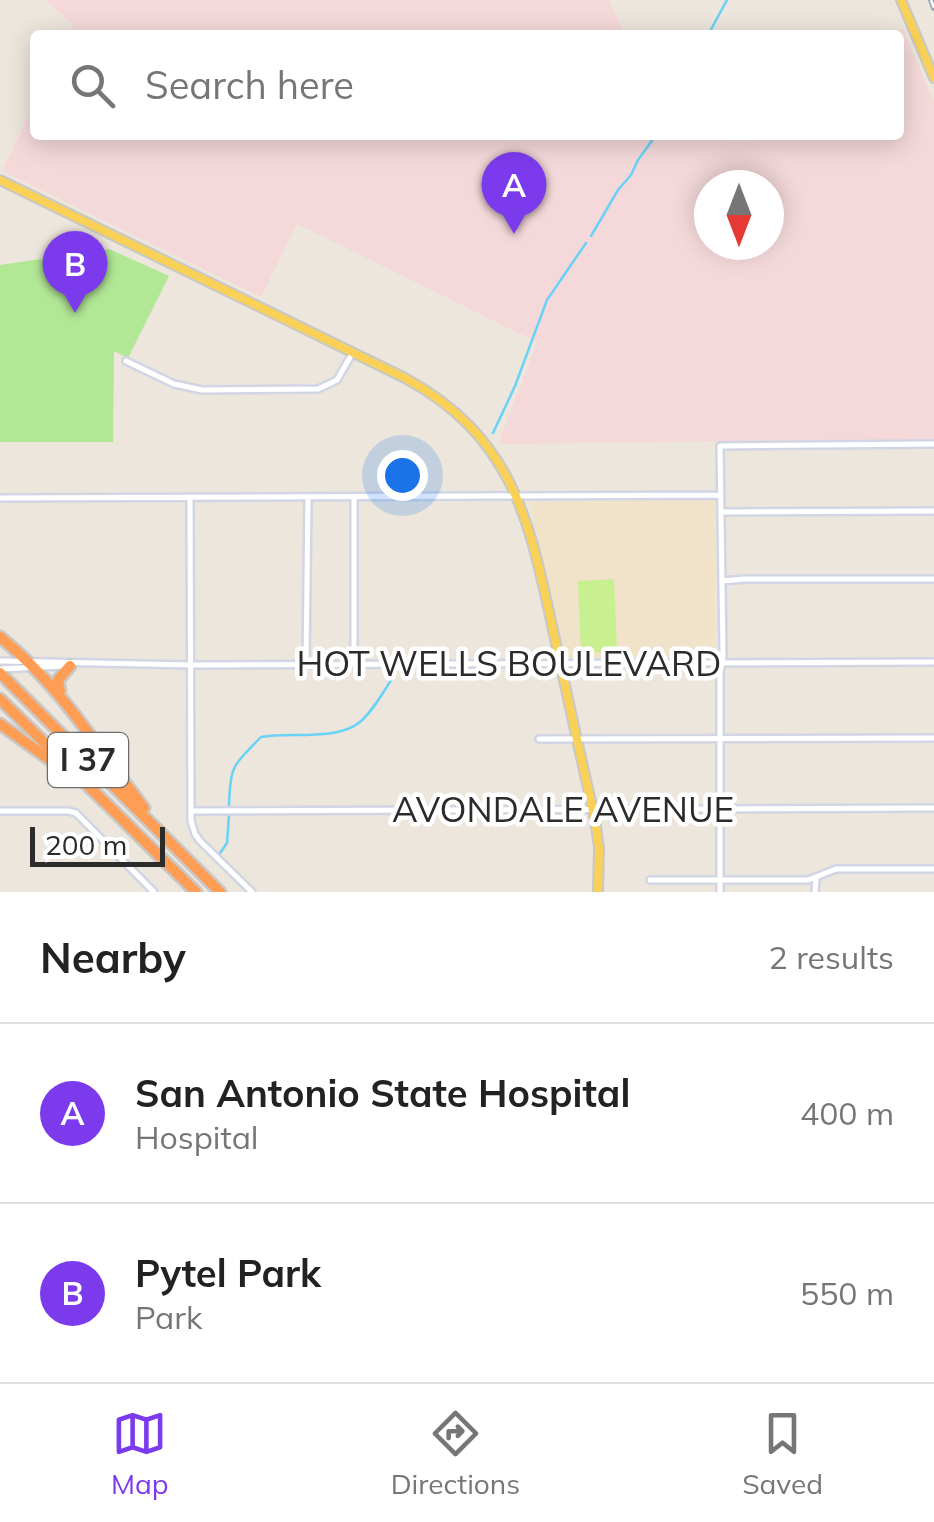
<!DOCTYPE html>
<style>
body{margin:0;font-family:Mulish,sans-serif;background:#f6f6f6;color:#222}
.compass{position:absolute;left:694px;top:170px;width:90px;height:90px;border-radius:50%;background:#fff;box-shadow:0 5px 25px #0003;rotate:180deg}
.scale{position:absolute;left:30px;bottom:25px;width:135px;box-sizing:border-box;padding-left:10px;border:5px solid #2b2b2b;border-top:0;font-size:28px;line-height:35px;white-space:nowrap;color:#2b2b2b;-webkit-text-stroke:8px #fff;paint-order:stroke}
.you{position:absolute;left:402px;top:475px;width:35px;height:35px;margin:-25px;border:8px solid #fff;border-radius:50%;background:#1a73e8;box-shadow:0 0 0 15px #1a73e833}
.badge{display:grid;place-items:center;width:65px;height:65px;border-radius:50%;background:#7c3aed;color:#fff;font-size:32px;font-weight:700}
.pin{position:absolute;translate:-50% -82px;filter:drop-shadow(0 2px 5px #0008)}
.pin::after{content:'';position:absolute;top:52px;width:35px;height:30px;background:inherit;clip-path:polygon(0 0,100% 0,50% 100%)}
.list{margin:0;padding:0;list-style:none}
h2{display:flex;justify-content:space-between;align-items:center;height:130px;margin:0;padding:0 40px;font-size:42px}
h2 small{font-size:32px;font-weight:400;color:#767676}
.list li{display:grid;grid-template-columns:65px 1fr auto;gap:30px;align-items:center;box-sizing:border-box;height:180px;padding:0 40px;border-top:2px solid #e0e0e0}
.list b{display:block;font-size:38px;white-space:nowrap}
.list p{margin:0;font-size:32px;white-space:nowrap;color:#767676}
.list em{font-size:32px;font-style:normal;color:#767676}
.icon{flex:none;width:55px;height:55px;fill:none;stroke:currentColor;stroke-width:2;stroke-linecap:round;stroke-linejoin:round}
.map{position:relative;flex:none;width:934px;height:892px;overflow:hidden}
.search{position:absolute;background:#fff;box-shadow:0 5px 25px #0003;left:30px;right:30px;top:30px;height:110px;display:flex;align-items:center;gap:25px;box-sizing:border-box;padding:0 35px;border-radius:10px;color:#767676;font-size:38px}
.sheet{height:490px;background:#fff}
nav{display:flex;justify-content:space-around;align-items:center;box-sizing:border-box;height:140px;border-top:2px solid #e0e0e0;background:#fff;font-size:28px;color:#767676}
nav a{display:grid;justify-items:center;gap:5px}
nav .on{color:#7c3aed}
.map>svg:first-child{display:block}
</style>
<div class="map">
<svg width="934" height="892" viewBox="0 0 934 892">
<rect width="100%" height="100%" fill="#ede6dc"/>
<path fill="#f0e3ca" d="M 715,499 L 715,658 L 570,658 L 565,655 L 529,502 Z"/>
<path fill="#f5d9da" fill-rule="evenodd" d="M 46,0 L 609,0 L 625,35 L 68,35 L 73,25 Z
M 903,29 L 934,102 L 934,439 L 498,444 L 537,342 L 297,224 L 261,297 L 2,171 L 35,103 L 35,135 L 671,135 L 673,139 L 682,135 L 899,135 L 899,35 L 891,35 ZM 709,185 L 769,185 L 769,245 L 709,245 Z"/>
<path fill="#b2e795" d="M 109,249 L 169,276 L 128,358 L 114,351 L 113,442 L 0,442 L 0,265 Z"/>
<path fill="#c8ef90" d="M 614,579 L 617,651 L 581,653 L 578,581 Z"/>
<g fill="none" stroke-linecap="round" stroke-linejoin="round">
<path stroke="#69d2f6" stroke-width="2.5" d="M 708,35 L 727,0
M 591,236 L 618,190 L 631,175 L 638,160 L 656,135
M 493,433 L 515,386 L 547,300 L 586,243
M 229,806 C 230,765 233,766 261,737 C 290,732 337,741 360,722 C 375,709 386,687 397,671
M 220,853 L 227,843 L 229,815"/>
<defs>
<path id="minor" d="M 126,361 L 174,384 L 202,390 L 318,389 L 337,380 L 353,352
M 190,497 L 191,821 L 195,834 L 200,841 L 252,892
M 354,497 L 354,664
M 0,498 L 720,495
M 722,512 L 934,511
M 722,581 L 745,579 L 934,579
M 0,661 L 191,665 L 934,662
M 306,664 L 308,497
M 0,669 L 65,666
M 539,739 L 934,738
M 0,811 L 68,811 L 76,813 L 154,892
M 191,811 L 934,808
M 650,880 L 808,880 L 836,869 L 934,869
M 720,892 L 720,672 L 723,656 L 720,446 L 934,444
M 815,892 L 816,878"/>
<path id="major" d="M 901,0 L 934,78
M 0,180 L 405,378 C 517,439 530,526 555,639 C 568,699 581,759 595,819 L 599,848 L 598,892"/>
<path id="highway" d="M 0,637 C 62,687 96,746 144,808
M 0,673 L 220,892
M 60,691 L 58,680 L 70,666
M 0,699 L 196,892
M 0,724 L 60,767"/>
</defs>
<use href="#minor" stroke="#d1d5e4" stroke-width="10"/>
<use href="#major" stroke="#c8c8c8" stroke-width="12"/>
<use href="#highway" stroke="#c8c8c8" stroke-width="15"/>
<use href="#minor" stroke="#fff" stroke-width="5"/>
<use href="#major" stroke="#f9d156" stroke-width="8"/>
<use href="#highway" stroke="#ff9d55" stroke-width="10"/>
<defs>
<path id="rail" d="M 931,0 L 934,8"/>
</defs>
<use href="#rail" stroke="#9ea2b6" stroke-width="6"/>
<use href="#rail" stroke="#fff" stroke-width="2.5" stroke-dasharray="8" stroke-linecap="butt"/>
</g>
<g text-anchor="middle" stroke-width="9" stroke-linejoin="round" paint-order="stroke">
<rect fill="#fff" stroke="#6b6b6b" stroke-width="2.5" x="48" y="733" width="80" height="54" rx="8"/>
<g font-size="32" font-weight="bold" fill="#2b2b2b">
<text x="88" y="771">I 37</text>
</g>
<g font-size="35" fill="#2b2b2b" stroke="#fff">
<text x="509" y="676">HOT WELLS BOULEVARD</text>
<text x="563" y="822">AVONDALE AVENUE</text>
</g>
</g>
</svg>
<svg class="compass" viewBox="-18 -18 36 36"><path d="M0-13l5 13h-10z" fill="#e53935"/><path d="M0 13l5-13h-10z" fill="#767676"/></svg>
<div class="scale">200 m</div>
<div class="you"></div>
<div class="pin badge" style="left:514px;top:234px">A</div>
<div class="pin badge" style="left:75px;top:313px">B</div>
<div class="search"><svg class="icon" aria-label="search" viewBox="0 0 24 24"><circle cx="10" cy="10" r="6"/><path d="M15 15l6 6"/></svg>Search here</div>
</div>
<section class="sheet">
<h2>Nearby<small>2 results</small></h2>
<ul class="list">
<li><span class="badge">A</span><div><b>San Antonio State Hospital</b><p>Hospital</p></div><em>400 m</em></li>
<li><span class="badge">B</span><div><b>Pytel Park</b><p>Park</p></div><em>550 m</em></li>
</ul>
</section>
<nav>
<a class="on"><svg class="icon" aria-label="map" viewBox="0 0 24 24"><path d="M3 6l6-2 6 2 6-2v14l-6 2-6-2-6 2zM9 4v14M15 6v14"/></svg>Map</a>
<a><svg class="icon" aria-label="directions" viewBox="0 0 24 24"><path d="M12 3l9 9-9 9-9-9zM9 14v-3h6M13 9l2 2-2 2"/></svg>Directions</a>
<a><svg class="icon" aria-label="saved" viewBox="0 0 24 24"><path d="M7 4h10v16l-5-4-5 4z"/></svg>Saved</a>
</nav>
